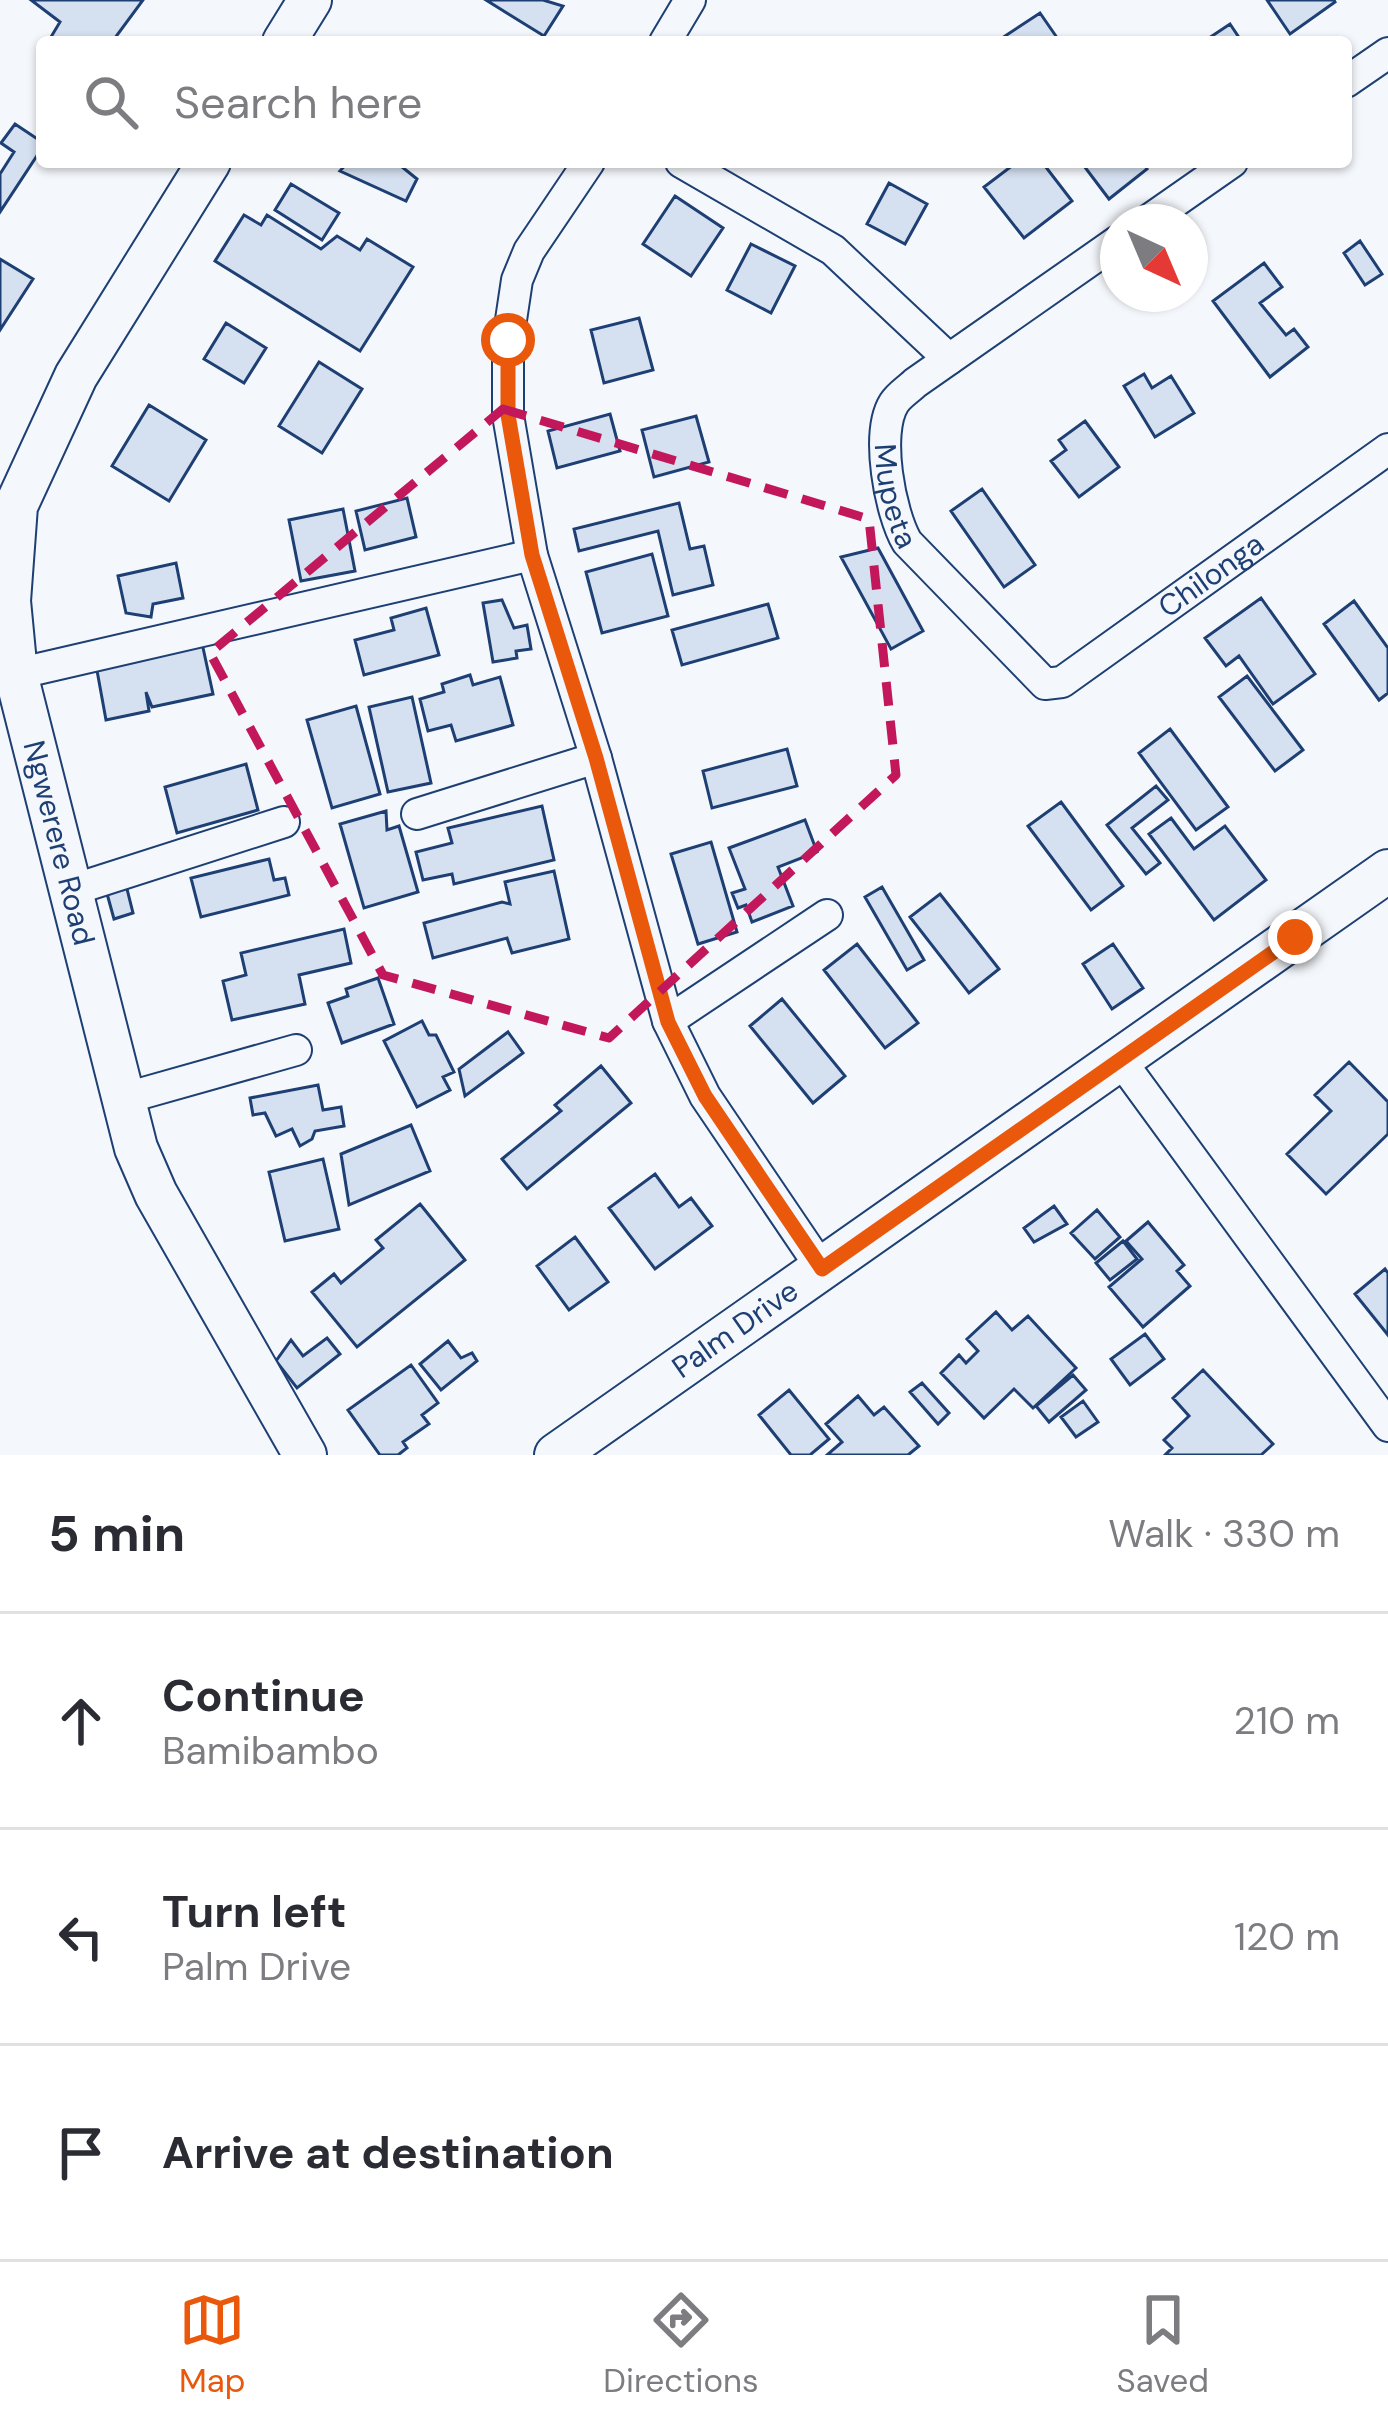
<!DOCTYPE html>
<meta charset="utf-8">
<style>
body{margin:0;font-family:"DM Sans",sans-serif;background:#f2f2f3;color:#2b2b33}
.compass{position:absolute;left:1100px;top:204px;width:108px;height:108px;border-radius:50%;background:#fff;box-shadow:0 3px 9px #0004;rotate:136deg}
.stop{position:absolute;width:36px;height:36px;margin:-27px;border:9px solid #ea580c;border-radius:50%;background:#fff}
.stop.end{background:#ea580c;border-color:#fff;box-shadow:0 3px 12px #0008}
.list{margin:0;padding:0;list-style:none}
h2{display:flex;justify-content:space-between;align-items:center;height:156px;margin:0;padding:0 48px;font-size:51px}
h2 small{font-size:39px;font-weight:400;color:#7c7c81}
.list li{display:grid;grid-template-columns:78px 1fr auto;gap:36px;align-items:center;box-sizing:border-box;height:216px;padding:0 48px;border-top:3px solid #e1e1e2}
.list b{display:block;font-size:45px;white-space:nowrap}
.list p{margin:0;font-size:39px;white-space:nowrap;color:#7c7c81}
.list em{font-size:39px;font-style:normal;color:#7c7c81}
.icon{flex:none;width:66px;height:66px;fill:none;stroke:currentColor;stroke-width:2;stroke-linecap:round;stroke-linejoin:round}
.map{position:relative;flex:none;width:1388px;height:1455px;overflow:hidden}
.search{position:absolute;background:#fff;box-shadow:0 3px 9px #0004;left:36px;right:36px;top:36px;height:132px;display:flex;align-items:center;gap:30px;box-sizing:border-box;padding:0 42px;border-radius:12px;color:#7c7c81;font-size:45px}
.sheet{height:804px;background:#fff}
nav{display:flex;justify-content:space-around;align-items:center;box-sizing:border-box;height:168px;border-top:3px solid #e1e1e2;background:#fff;font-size:33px;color:#7c7c81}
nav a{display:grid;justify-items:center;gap:6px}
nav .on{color:#ea580c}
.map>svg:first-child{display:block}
</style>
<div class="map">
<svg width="1388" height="1455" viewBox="0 0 1388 1455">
<rect width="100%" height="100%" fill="#f4f7fb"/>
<path fill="#d5e0f0" stroke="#1d3f73" stroke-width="3" d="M 31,0 L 143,0 L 112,42 L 48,42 L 60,22 Z
M 486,0 L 543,0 L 563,6 L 544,36 Z
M 1267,0 L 1334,0 L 1335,2 L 1290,34 Z
M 1040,13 L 1060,42 L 996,42 Z
M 1230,24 L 1242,42 L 1203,42 Z
M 15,124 L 42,142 L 42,148 L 0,212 L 0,174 L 14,152 L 1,143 Z
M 348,162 L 396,162 L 417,179 L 406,201 L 340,171 Z
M 1017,162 L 1042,162 L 1072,201 L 1024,238 L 984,187 Z
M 1081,162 L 1142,162 L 1147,169 L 1109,199 Z
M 889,183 L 927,204 L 905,244 L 867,224 Z
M 291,184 L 339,213 L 322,240 L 275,210 Z
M 675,196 L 723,228 L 691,276 L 643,244 Z
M 244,215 L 261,225 L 267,215 L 321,249 L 337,236 L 360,250 L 367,239 L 413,267 L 360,351 L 215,261 Z
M 1360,241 L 1382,274 L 1365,285 L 1344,253 Z
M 751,244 L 795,266 L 771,313 L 727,290 Z
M 0,259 L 33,279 L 0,330 Z
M 1264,263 L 1282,287 L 1260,303 L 1286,335 L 1294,329 L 1308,347 L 1270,377 L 1213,301 Z
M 639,318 L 653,370 L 604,383 L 591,330 Z
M 226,323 L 266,348 L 244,383 L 204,359 Z
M 319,362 L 362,389 L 322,453 L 279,426 Z
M 1144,374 L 1152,388 L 1171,376 L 1194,413 L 1155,437 L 1124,386 Z
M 149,405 L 206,440 L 169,501 L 112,466 Z
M 610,414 L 620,451 L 557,468 L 548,431 Z
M 696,416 L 709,462 L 654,477 L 642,430 Z
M 1085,421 L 1119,467 L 1079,497 L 1051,461 L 1066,450 L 1059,440 Z
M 982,489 L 1035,565 L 1004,587 L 951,511 Z
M 407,498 L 416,537 L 365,550 L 356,511 Z
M 679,503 L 690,549 L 704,546 L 713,585 L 673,595 L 658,531 L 579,551 L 574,529 Z
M 343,509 L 355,571 L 301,581 L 289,520 Z
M 878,548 L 923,631 L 891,649 L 841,557 Z
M 652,554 L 668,616 L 602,633 L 586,572 Z
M 176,563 L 183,598 L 153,604 L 151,617 L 126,613 L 118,576 Z
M 1261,598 L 1315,674 L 1273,704 L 1239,656 L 1226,666 L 1205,638 Z
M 502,600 L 514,628 L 527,625 L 531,649 L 516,651 L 517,658 L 493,662 L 483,603 Z
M 1354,601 L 1388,648 L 1388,693 L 1379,700 L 1324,624 Z
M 768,604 L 778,638 L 682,665 L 672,630 Z
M 426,608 L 439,655 L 364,675 L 355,640 L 394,630 L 391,618 Z
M 202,643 L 213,694 L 152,707 L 146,692 L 149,711 L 106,720 L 96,665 Z
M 470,675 L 473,685 L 500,677 L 513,725 L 456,741 L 451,725 L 428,731 L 420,699 L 444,692 L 442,684 Z
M 1247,676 L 1303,750 L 1275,771 L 1219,697 Z
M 412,697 L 431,783 L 388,792 L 369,707 Z
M 356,706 L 380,794 L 332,808 L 307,720 Z
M 1170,729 L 1228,807 L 1196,830 L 1139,753 Z
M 787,749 L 797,786 L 712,808 L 703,771 Z
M 246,764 L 258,810 L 177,833 L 165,787 Z
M 1156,786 L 1168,800 L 1132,828 L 1160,863 L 1146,874 L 1107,825 Z
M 1061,802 L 1123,886 L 1091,910 L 1028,826 Z
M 542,806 L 554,860 L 454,884 L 452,874 L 423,880 L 416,852 L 452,843 L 448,828 Z
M 386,811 L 387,830 L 399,826 L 418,892 L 364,908 L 340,824 Z
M 1171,818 L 1194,849 L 1225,826 L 1266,880 L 1214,920 L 1149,834 Z
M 805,820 L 817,852 L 778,867 L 793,906 L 752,922 L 746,905 L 738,908 L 732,893 L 745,889 L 729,848 Z
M 711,842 L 737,932 L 698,944 L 671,854 Z
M 269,859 L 274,880 L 285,878 L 289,895 L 201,917 L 191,878 Z
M 554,871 L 569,939 L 512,953 L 507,938 L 433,958 L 424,923 L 502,902 L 510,904 L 505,882 Z
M 126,885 L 133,913 L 114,919 L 106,890 Z
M 882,887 L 924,960 L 907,970 L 865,897 Z
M 940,894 L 999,969 L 969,993 L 910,917 Z
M 344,929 L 351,963 L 299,975 L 305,1004 L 232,1020 L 223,981 L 246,975 L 241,953 Z
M 857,944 L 918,1023 L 885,1048 L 824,970 Z
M 1113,944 L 1143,988 L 1112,1009 L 1083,964 Z
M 378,978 L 394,1024 L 342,1043 L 328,1003 L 348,996 L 346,989 Z
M 782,999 L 845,1076 L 813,1103 L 750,1026 Z
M 422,1021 L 429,1035 L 436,1035 L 454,1072 L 443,1077 L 450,1090 L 417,1107 L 384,1041 Z
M 508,1032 L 523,1053 L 465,1096 L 459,1069 Z
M 1349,1062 L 1388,1102 L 1388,1134 L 1326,1194 L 1287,1154 L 1331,1111 L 1315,1095 Z
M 601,1066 L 631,1103 L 527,1189 L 502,1159 L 561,1111 L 555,1105 Z
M 318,1085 L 323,1110 L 341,1107 L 344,1126 L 315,1131 L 312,1139 L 300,1146 L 292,1129 L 276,1136 L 265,1113 L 253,1115 L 250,1098 Z
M 411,1125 L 430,1171 L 349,1205 L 341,1154 Z
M 323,1159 L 339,1229 L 285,1241 L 269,1172 Z
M 655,1174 L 679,1207 L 691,1198 L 712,1226 L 655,1269 L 609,1208 Z
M 420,1204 L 465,1260 L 357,1347 L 312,1292 L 334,1274 L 341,1283 L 383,1248 L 376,1240 Z
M 1054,1206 L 1067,1224 L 1034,1242 L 1024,1228 Z
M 1097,1210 L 1120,1237 L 1095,1259 L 1071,1233 Z
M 1148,1222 L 1184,1265 L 1177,1271 L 1190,1286 L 1143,1327 L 1109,1287 L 1142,1259 L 1126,1241 Z
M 575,1237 L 608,1282 L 569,1310 L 537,1266 Z
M 1123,1241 L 1137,1259 L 1110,1280 L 1096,1263 Z
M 1385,1269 L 1388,1273 L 1388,1335 L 1355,1294 Z
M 996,1312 L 1012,1330 L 1028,1316 L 1076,1368 L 1033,1408 L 1014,1389 L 984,1418 L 941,1373 L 959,1355 L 966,1363 L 978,1351 L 967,1339 Z
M 1145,1334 L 1164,1359 L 1130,1385 L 1111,1359 Z
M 327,1338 L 340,1354 L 297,1388 L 276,1361 L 291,1340 L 303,1356 Z
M 448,1341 L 461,1358 L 472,1353 L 477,1361 L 441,1390 L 420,1364 Z
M 411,1365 L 438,1403 L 422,1415 L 429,1424 L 403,1442 L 407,1448 L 398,1455 L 380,1455 L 348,1410 Z
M 1203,1370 L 1273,1444 L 1261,1455 L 1165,1455 L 1172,1448 L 1164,1440 L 1189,1416 L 1173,1398 Z
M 1073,1375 L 1086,1390 L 1049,1422 L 1036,1406 Z
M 922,1383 L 949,1413 L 938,1424 L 910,1392 Z
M 789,1390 L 829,1439 L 810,1455 L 791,1455 L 759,1415 Z
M 858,1396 L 874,1415 L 884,1407 L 919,1446 L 908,1455 L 827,1455 L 842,1442 L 826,1424 Z
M 1083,1401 L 1098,1422 L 1076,1437 L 1061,1417 Z"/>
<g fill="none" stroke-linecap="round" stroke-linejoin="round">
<defs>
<g id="street">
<path d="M 665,42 L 690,0"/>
<path d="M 1346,82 L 1388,53"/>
<path d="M 589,162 L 529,251 L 517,280 L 508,340 L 508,415 L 532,555 L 596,758 L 668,1021 L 705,1096 L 822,1269"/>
<path d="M 681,162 L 833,250 L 949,359"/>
<path d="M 1146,222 L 1232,162"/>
<path id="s1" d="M 1118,241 L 915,383 C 909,389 899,395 894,403 C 875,433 890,513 907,542 L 1045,684 L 1062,682 L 1388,449"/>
<path d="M 16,674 L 532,555"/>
<path d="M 417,814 L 596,758"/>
<path d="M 69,891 L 284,822"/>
<path d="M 668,1021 L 827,915"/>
<path d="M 1121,1061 L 1388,1426"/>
<path d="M 122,1099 L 296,1050"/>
</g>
<g id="secondary">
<path d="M 284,42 L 310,0"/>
<path id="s2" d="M 209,162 L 76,376 L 16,506 L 9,601 L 16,674 L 136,1148 L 156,1194 L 305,1455"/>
<path id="s3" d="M 556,1455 L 1388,871"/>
</g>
</defs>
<use href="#street" stroke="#1d3f73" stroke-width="34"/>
<use href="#secondary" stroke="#1d3f73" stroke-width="46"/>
<use href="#street" stroke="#f4f7fb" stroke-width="30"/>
<use href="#secondary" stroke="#f4f7fb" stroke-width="42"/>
</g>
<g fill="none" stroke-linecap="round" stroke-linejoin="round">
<path stroke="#ea580c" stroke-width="15" d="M 508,340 L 508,415 L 532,555 L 596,758 L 668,1022 L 705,1096 L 822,1269 L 1295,937"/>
</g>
<path fill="none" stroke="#c2185b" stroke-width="9" stroke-dasharray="24 15" stroke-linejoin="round" d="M 503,409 L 869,519 L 896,775 L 609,1038 L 383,975 L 210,653 Z"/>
<g text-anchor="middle" stroke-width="9" stroke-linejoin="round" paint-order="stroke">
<g font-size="30" fill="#1d3f73" stroke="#f4f7fb">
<text dy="10" stroke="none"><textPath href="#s1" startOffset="372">Mupeta</textPath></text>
<text dy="10" stroke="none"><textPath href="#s1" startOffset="819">Chilonga</textPath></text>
<text dy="10" stroke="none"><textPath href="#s2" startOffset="738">Ngwerere Road</textPath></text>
<text dy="10" stroke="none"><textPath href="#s3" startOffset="219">Palm Drive</textPath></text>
</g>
</g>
</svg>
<svg class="compass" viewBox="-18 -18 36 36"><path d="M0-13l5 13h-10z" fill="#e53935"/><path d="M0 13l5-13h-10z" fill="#7c7c81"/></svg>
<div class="stop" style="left:508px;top:340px"></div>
<div class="stop end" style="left:1295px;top:937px"></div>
<div class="search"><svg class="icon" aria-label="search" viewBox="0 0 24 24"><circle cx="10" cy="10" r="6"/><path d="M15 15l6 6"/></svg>Search here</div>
</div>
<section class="sheet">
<h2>5 min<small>Walk · 330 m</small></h2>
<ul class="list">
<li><svg class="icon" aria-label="ahead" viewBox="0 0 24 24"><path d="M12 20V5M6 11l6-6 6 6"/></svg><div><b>Continue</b><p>Bamibambo</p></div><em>210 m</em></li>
<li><svg class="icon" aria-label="left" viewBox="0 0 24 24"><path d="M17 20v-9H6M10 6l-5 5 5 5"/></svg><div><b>Turn left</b><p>Palm Drive</p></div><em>120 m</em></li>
<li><svg class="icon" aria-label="arrive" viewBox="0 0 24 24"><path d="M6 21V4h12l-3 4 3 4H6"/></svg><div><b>Arrive at destination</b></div></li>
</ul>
</section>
<nav>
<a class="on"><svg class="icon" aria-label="map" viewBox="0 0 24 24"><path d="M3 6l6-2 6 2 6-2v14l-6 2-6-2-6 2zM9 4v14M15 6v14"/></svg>Map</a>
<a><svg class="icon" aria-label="directions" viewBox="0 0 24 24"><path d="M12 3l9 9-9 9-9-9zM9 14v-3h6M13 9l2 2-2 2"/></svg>Directions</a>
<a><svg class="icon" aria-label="saved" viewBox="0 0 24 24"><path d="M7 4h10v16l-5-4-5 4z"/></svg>Saved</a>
</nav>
